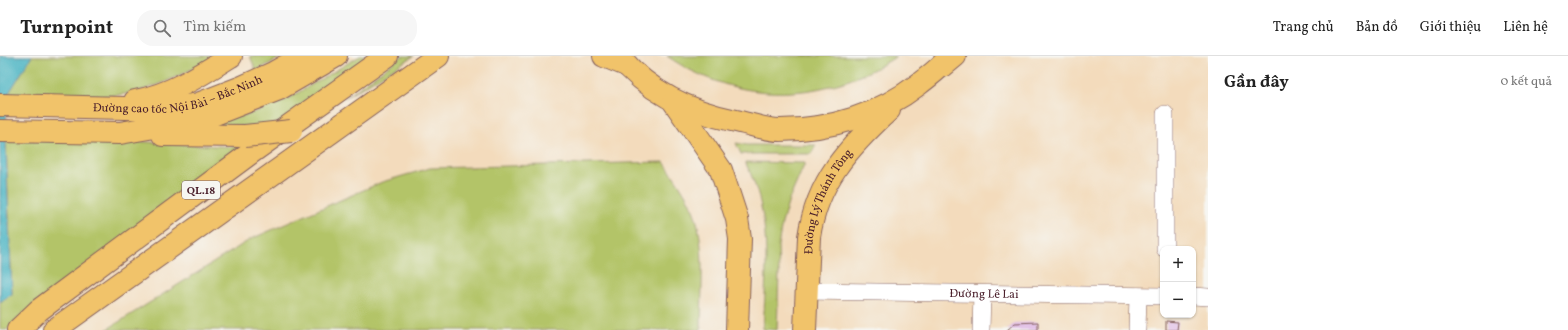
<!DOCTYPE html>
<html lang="vi">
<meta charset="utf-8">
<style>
body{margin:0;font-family:Vollkorn,serif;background:#f6f6f6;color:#222}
.controls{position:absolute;right:12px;bottom:12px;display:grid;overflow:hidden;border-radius:8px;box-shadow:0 1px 3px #0004}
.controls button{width:36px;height:36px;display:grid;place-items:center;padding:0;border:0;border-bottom:1px solid #e0e0e0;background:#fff;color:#222;font:20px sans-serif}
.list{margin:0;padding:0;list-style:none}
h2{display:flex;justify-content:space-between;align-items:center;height:52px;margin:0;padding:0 16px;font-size:17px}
h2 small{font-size:13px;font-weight:400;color:#767676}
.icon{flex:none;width:22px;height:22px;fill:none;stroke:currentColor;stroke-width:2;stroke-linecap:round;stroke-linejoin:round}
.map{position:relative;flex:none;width:1208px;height:274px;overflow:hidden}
header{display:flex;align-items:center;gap:24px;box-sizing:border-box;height:56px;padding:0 20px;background:#fff;border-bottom:1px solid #e0e0e0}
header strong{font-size:19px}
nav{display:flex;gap:22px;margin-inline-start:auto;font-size:14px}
.search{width:280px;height:36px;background:#f6f6f6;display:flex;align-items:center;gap:10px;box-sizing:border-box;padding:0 14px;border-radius:16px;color:#767676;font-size:15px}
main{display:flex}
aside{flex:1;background:#fff}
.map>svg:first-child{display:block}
</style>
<header>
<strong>Turnpoint</strong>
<div class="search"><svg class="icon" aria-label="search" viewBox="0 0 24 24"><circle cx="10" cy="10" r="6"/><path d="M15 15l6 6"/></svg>Tìm kiếm</div>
<nav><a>Trang chủ</a><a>Bản đồ</a><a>Giới thiệu</a><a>Liên hệ</a></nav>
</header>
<main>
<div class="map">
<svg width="1208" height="274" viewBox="0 0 1208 274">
<rect width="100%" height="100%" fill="#f6f6f2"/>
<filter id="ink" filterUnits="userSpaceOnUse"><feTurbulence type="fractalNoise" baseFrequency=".025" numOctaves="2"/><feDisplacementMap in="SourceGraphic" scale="8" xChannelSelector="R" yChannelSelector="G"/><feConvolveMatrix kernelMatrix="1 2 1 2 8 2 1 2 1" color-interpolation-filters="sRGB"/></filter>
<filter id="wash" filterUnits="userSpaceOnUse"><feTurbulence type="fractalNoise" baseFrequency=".012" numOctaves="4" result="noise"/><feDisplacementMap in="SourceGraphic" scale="16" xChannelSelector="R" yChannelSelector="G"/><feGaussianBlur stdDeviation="0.9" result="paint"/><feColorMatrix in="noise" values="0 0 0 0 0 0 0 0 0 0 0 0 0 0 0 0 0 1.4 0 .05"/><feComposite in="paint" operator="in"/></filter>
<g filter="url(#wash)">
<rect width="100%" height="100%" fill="#f3dbbc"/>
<path fill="#b3c468" stroke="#7e724a" d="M 32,0 L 216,0 C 190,14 164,29 135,36 C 94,45 49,40 7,40 Z
M 250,0 L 283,0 L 256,15 Z
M 360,0 L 371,0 L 282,66 L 259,71 L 222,69 L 220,67 L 228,61 L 247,59 L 284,45 Z
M 402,0 L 414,0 L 345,42 Z
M 667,0 L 897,0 C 825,47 739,50 667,0 Z
M 6,84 L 111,84 L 252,92 L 17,264 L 7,274 L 0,274 L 0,246 L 12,238 Z
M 736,87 L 747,89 L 816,89 L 811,98 L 741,98 Z
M 664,106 C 677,125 694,148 698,170 C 705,202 701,241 701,274 L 106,274 L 251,183 L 382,126 L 430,112 Z
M 745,106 L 805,107 L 789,144 L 782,167 L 778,190 L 779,217 L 777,274 L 763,273 C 766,217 773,158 745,106 Z"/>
<path fill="#46b3c2" stroke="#486976" d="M 0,0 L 32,0 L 7,40 L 6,95 L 12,238 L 0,246 Z"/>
<g id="blocks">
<path fill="#dcb1e3" d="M 1166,265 L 1178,266 L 1177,274 L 1166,274 Z
M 1038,266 L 1038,274 L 1007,274 L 1015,267 Z"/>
</g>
</g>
<g filter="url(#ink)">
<use href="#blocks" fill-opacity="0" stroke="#85615e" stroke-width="1"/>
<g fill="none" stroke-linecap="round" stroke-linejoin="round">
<defs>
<g id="minor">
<path d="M 1165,193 L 1165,58"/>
<path id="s1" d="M 805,235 L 1163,240"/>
<path d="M 1193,240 L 1208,241"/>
<path d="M 981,274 L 982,238"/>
<path d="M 1137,274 L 1138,240"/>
</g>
<g id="major">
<path d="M 619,0 C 648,36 691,56 736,65 C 750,68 766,74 780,74 C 830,74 879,59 919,28 C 930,19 941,12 950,0"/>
<path d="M 674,46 L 721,114 L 737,163 L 740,183 L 737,274"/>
<path id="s2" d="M 805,274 L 809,181 C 817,125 849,91 889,54"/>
</g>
<g id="highway">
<path d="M 604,0 L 626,9"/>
<path d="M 943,10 L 955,0"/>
<path d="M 135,45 C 170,39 201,19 231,0"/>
<path id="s3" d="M 0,49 L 167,53 L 198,48 L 242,31 L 273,17 L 303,0"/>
<path d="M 0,75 L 120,77 L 189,65 L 210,60 L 279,33 L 336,0"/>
<path d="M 163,79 L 245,80"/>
<path d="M 18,274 L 39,254 L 252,96 L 387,0"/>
<path d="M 54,274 L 438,0"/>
</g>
</defs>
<use href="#minor" stroke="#85615e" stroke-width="18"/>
<use href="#major" stroke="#85615e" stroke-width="24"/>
<use href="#highway" stroke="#85615e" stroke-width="24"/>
<use href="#minor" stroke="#fff" stroke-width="17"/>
<use href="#major" stroke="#f1c36a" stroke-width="22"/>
<use href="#highway" stroke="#f1c36a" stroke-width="22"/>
<defs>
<path id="highway-bridge" d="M 245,80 L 291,75"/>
</defs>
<use href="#highway-bridge" stroke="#85615e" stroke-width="24" stroke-linecap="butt"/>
<use href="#highway-bridge" stroke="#f1c36a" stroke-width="22"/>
</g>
</g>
<g text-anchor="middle" stroke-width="3" stroke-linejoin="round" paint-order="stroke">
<rect fill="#f6f6f2" stroke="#7e6067" stroke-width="1" x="182" y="125" width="38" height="18" rx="3"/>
<g font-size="11" font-weight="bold" fill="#4a1f2b">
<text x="201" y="138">QL.18</text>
</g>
<g font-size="12" fill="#4a1f2b" stroke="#f6f6f2">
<text dy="4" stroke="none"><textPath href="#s3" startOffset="180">Đường cao tốc Nội Bài – Bắc Ninh</textPath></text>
<text dy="4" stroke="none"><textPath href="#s2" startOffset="133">Đường Lý Thánh Tông</textPath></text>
<text dy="4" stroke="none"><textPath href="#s1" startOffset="179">Đường Lê Lai</textPath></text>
</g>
</g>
</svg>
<div class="controls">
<button>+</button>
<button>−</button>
</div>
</div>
<aside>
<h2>Gần đây<small>0 kết quả</small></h2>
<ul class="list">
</ul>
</aside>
</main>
